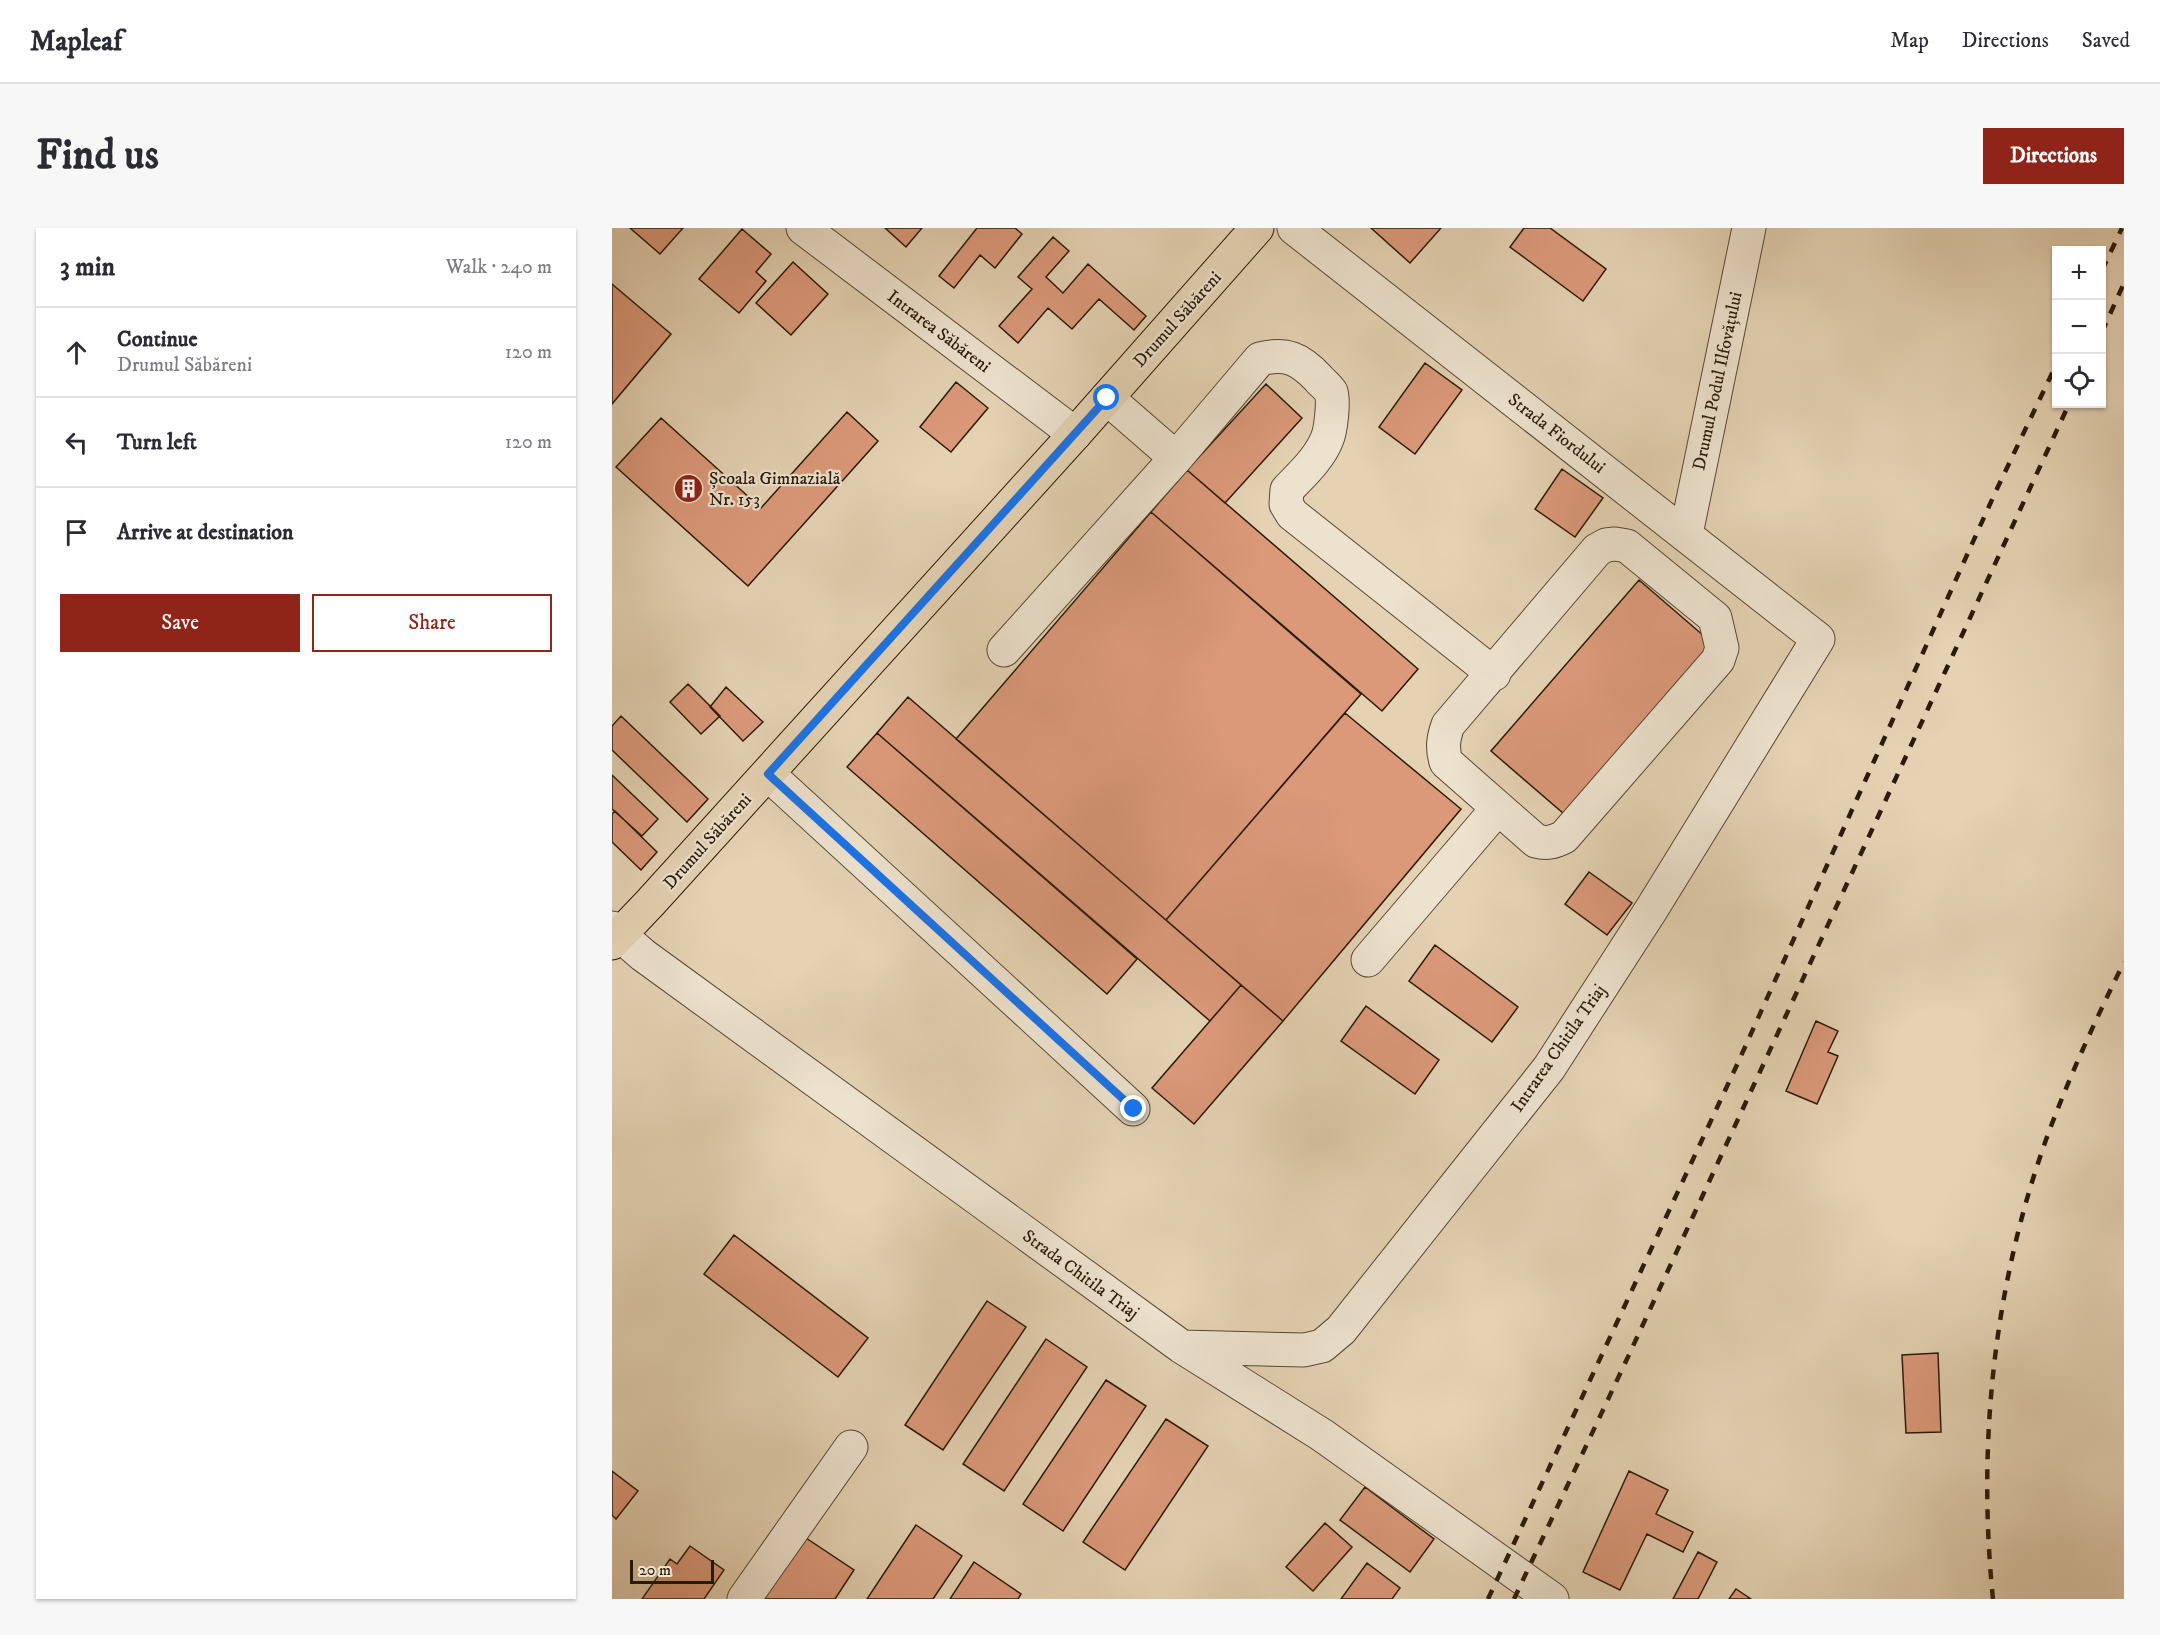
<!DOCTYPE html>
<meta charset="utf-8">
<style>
body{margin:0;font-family:"IM FELL DW Pica",serif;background:#f7f7f7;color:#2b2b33}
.controls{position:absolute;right:18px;top:18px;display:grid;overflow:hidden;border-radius:0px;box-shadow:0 2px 4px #0004}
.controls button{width:54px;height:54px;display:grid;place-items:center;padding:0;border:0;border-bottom:2px solid #e1e1e2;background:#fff;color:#2b2b33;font:30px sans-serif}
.scale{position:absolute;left:18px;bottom:15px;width:84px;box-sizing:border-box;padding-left:6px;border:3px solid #2a1a08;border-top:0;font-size:16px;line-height:21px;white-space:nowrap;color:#2a1a08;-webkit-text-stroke:4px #ede2ce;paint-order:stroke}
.stop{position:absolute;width:18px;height:18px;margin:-14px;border:4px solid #1a73e8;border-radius:50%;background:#fff}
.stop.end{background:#1a73e8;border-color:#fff;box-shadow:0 2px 6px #0008}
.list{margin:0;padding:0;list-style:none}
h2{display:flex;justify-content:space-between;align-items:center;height:78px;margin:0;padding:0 24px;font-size:26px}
h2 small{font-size:20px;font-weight:400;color:#7c7c81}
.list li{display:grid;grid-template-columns:39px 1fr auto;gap:18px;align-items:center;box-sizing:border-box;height:90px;padding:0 24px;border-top:2px solid #e1e1e2}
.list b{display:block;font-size:22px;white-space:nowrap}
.list p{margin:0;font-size:20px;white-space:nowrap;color:#7c7c81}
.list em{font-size:20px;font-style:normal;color:#7c7c81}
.actions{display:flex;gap:12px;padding:18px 24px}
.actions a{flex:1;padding:14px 0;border:2px solid #8f2418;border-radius:0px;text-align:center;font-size:21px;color:#8f2418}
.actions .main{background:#8f2418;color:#fff}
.icon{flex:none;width:33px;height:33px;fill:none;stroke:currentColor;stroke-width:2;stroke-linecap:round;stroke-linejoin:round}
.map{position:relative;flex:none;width:1512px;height:1371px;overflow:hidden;border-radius:0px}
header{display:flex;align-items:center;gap:36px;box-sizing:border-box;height:84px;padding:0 30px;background:#fff;border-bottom:2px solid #e1e1e2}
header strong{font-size:28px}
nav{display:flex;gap:33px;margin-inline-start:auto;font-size:21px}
.intro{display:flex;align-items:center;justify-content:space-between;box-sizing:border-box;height:144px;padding:0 36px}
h1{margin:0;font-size:42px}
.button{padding:15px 27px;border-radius:0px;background:#8f2418;color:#fff;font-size:21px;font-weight:700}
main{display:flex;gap:36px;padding:0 36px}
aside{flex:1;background:#fff;border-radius:0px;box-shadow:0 2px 4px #0004}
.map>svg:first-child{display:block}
</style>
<header>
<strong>Mapleaf</strong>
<nav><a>Map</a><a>Directions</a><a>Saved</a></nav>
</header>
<div class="intro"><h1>Find us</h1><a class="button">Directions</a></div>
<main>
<aside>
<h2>3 min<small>Walk · 240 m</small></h2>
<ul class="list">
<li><svg class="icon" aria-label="ahead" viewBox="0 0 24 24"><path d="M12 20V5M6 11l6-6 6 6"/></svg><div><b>Continue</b><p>Drumul Săbăreni</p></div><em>120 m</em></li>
<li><svg class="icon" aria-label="left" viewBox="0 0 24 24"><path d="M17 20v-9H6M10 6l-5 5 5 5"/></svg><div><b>Turn left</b></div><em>120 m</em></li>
<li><svg class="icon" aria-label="arrive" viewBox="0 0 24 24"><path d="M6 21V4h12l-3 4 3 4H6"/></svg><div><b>Arrive at destination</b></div></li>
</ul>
<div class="actions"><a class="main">Save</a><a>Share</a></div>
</aside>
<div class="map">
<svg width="1512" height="1371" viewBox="0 0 1512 1371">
<rect width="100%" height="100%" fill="#e4d2b3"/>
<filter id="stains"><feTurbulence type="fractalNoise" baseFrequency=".00333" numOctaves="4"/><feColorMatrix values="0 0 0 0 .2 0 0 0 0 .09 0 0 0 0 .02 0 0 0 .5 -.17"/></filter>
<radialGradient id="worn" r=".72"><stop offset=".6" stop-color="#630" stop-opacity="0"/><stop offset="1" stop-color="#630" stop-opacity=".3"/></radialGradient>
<path fill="#db997a" stroke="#2a1a08" stroke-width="1.5" d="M 18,0 L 71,0 L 48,26 Z
M 273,0 L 310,0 L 294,19 Z
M 365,0 L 403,0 L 410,6 L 383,40 L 368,27 L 342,60 L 327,48 Z
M 759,0 L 829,0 L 798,35 Z
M 912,0 L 938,0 L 994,41 L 971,73 L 898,19 Z
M 130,1 L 159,26 L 144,44 L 154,53 L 127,85 L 87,51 Z
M 441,9 L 457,23 L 434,49 L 451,65 L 476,36 L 534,88 L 522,102 L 487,71 L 460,101 L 436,80 L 406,115 L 387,98 L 420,61 L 406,49 Z
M 181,34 L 216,66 L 179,107 L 144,75 Z
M 0,56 L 59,106 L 0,176 Z
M 813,135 L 850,162 L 803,226 L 767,199 Z
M 344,154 L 376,180 L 339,224 L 308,199 Z
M 654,156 L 690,190 L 613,275 L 575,242 Z
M 235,184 L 266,213 L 136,358 L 4,239 L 49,190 L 149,280 Z
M 950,241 L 991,270 L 963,309 L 923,281 Z
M 575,242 L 806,441 L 770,483 L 539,284 Z
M 539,284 L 749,466 L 554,692 L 344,511 Z
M 1027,352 L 1107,421 L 959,592 L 879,523 Z
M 76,456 L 108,488 L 89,506 L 58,474 Z
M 114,459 L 151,494 L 131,513 L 98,479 Z
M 296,469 L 629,757 L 598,793 L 265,505 Z
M 733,485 L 849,581 L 671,793 L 554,692 Z
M 9,488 L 96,571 L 75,594 L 0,522 L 0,498 Z
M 265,505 L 525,731 L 495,766 L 235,539 Z
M 0,547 L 46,591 L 30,608 L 0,581 Z
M 3,583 L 45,624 L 29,642 L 0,614 L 0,586 Z
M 977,644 L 1020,675 L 995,707 L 953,676 Z
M 823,717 L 906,779 L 880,814 L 797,753 Z
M 629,757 L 671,793 L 582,896 L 540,860 Z
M 754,778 L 827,832 L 803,866 L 729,813 Z
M 1204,793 L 1226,803 L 1216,824 L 1226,828 L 1205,876 L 1174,863 Z
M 122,1007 L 256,1110 L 226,1149 L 92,1046 Z
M 375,1073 L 414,1099 L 331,1222 L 293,1197 Z
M 434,1111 L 475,1139 L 392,1263 L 351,1236 Z
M 1326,1125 L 1329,1204 L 1294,1205 L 1290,1127 Z
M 494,1152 L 534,1178 L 451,1303 L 411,1276 Z
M 554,1191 L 596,1218 L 513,1342 L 471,1314 Z
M 0,1243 L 26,1263 L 4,1291 L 0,1287 Z
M 1017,1243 L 1056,1262 L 1044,1286 L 1081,1304 L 1071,1324 L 1035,1306 L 1008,1362 L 971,1344 Z
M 753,1259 L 822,1311 L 798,1344 L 728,1292 Z
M 713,1295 L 740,1319 L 701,1363 L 674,1339 Z
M 304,1297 L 350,1328 L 321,1371 L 255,1371 Z
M 191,1308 L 242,1342 L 223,1371 L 148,1371 Z
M 78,1318 L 112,1342 L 92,1371 L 30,1371 L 58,1331 L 65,1336 Z
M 1086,1324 L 1105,1334 L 1086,1371 L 1061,1371 Z
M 362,1334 L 409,1366 L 406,1371 L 338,1371 Z
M 755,1335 L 788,1360 L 780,1371 L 729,1371 Z
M 1124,1361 L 1139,1371 L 1117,1371 Z"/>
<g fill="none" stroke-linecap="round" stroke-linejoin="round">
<defs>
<path id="minor" d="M 191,0 L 463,206
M 495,170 L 564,230
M 1074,306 L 1137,0
M 1003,316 L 1015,318 L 1103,390 L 1110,420 L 1106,432 L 952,609 C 942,614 935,616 924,613 L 834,534 C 830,520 831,511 836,497 L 985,322 L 994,317 Z
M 392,422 L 564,230 L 648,131 C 674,124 688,131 706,150 C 709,154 717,160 719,164 C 722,173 719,202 715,211 C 707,231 690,246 675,262 L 674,276 L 680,286 L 882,446
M 156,546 L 521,881
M 0,700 L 31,727 L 570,1119 L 710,1207 L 940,1371
M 756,732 L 886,580
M 570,1119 L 692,1122 L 710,1118 L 729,1102 L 937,840 L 1039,682 L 1206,411 L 682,0
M 132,1371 L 239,1219"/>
<path id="major" d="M 0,715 L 38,675 L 463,206 L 645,0"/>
</defs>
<use href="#minor" stroke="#584833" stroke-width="35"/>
<use href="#major" stroke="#2a1a08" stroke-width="35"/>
<use href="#minor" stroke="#ede2ce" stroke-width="33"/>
<use href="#major" stroke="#e4d2b3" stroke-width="33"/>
<path stroke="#2a1a08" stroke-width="4.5" stroke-dasharray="10 10" stroke-linecap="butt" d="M 1490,42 L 1510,0
M 1490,104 L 1512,55
M 876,1371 L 1124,839 L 1383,265 L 1444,137
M 902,1371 L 1015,1131 L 1457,176
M 1381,1371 C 1365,1215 1382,1056 1435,909 C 1457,849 1484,791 1512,734"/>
</g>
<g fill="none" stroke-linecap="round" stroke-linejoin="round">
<path stroke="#1a73e8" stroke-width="8" d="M 495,170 L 156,546 L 522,881"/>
</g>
<defs>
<symbol id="building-disc" viewBox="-11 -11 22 22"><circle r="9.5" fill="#8f2418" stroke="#ede2ce"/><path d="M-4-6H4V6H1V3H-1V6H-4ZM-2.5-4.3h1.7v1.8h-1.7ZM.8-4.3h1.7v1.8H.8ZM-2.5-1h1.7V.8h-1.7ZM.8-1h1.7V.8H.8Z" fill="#fff"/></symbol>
</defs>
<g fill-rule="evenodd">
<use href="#building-disc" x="60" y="244" width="33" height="33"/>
</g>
<g text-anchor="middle" stroke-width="4.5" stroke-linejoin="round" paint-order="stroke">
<g font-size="18" fill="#2a1a08" stroke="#ede2ce">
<text transform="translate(565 91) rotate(-48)" y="6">Drumul Săbăreni</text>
<text transform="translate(327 103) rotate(37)" y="6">Intrarea Săbăreni</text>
<text transform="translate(1105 153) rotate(-78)" y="6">Drumul Podul Ilfovățului</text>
<text transform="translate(945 205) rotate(38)" y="6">Strada Fiordului</text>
<text transform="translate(95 613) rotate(-48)" y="6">Drumul Săbăreni</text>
<text transform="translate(946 820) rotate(-55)" y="6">Intrarea Chitila Triaj</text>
<text transform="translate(469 1046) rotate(36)" y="6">Strada Chitila Triaj</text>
</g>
<g font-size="18" fill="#2a1a08" stroke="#ede2ce" text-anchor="start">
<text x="97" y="256">Școala Gimnazială<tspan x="97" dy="21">Nr. 153</tspan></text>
</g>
</g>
<rect width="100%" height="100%" filter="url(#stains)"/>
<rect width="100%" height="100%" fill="url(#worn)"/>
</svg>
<div class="controls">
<button>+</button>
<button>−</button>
<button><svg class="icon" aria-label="locate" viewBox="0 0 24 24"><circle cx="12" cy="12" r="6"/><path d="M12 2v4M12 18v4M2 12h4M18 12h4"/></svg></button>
</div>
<div class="scale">20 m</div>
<div class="stop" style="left:495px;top:170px"></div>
<div class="stop end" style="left:522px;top:881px"></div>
</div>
</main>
